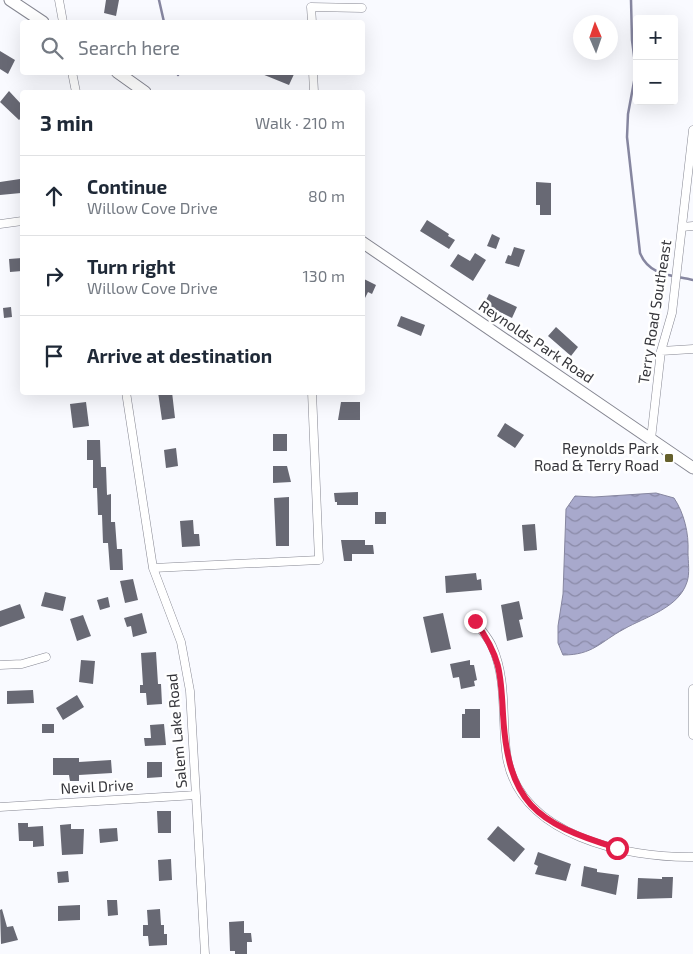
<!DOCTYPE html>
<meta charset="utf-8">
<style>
body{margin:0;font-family:"Exo 2",sans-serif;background:#f6f6f7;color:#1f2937}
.controls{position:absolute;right:15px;top:15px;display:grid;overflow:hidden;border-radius:5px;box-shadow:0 5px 20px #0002}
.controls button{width:45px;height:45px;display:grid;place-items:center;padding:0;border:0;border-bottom:1px solid #e0e1e3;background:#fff;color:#1f2937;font:25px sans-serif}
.compass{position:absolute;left:573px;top:15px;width:45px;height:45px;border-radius:50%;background:#fff;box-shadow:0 5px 20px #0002;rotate:358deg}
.stop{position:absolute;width:15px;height:15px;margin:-11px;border:4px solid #e11d48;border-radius:50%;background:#fff}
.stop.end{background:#e11d48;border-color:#fff;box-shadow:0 1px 5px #0008}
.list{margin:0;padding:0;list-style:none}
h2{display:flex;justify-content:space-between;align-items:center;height:65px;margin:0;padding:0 20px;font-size:21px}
h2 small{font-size:16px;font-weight:400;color:#747a83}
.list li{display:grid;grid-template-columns:32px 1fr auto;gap:15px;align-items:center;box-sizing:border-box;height:80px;padding:0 20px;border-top:1px solid #e0e1e3}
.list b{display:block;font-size:19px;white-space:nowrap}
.list p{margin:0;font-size:16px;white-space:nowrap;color:#747a83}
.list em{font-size:16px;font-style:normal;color:#747a83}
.icon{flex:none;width:28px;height:28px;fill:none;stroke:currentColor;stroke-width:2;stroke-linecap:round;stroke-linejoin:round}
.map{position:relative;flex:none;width:693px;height:954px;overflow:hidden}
.search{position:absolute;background:#fff;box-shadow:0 5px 20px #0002;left:20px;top:20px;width:345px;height:55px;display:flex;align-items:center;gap:12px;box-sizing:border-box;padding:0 18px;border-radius:5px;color:#747a83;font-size:19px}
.panel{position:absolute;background:#fff;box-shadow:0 5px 20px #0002;left:20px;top:90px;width:345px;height:305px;border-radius:5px}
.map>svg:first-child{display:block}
</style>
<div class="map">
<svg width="693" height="954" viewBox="0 0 693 954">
<defs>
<pattern id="water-waves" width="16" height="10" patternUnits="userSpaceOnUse" patternTransform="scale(1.25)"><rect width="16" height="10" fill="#a8a9cc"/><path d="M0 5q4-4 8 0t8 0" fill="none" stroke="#8a8aa7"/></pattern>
</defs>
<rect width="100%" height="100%" fill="#f9faff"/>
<path fill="url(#water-waves)" stroke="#8686a0" d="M 656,493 L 674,498 C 684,513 689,533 688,552 C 688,561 690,574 687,582 C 679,608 645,617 624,629 C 600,642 593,655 563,655 L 558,643 L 558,626 L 563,594 L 566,509 L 575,496 L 594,497 Z"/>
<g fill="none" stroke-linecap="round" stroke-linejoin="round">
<path stroke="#8686a0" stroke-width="2.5" d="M 159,0 L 164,22
M 631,0 L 632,40 L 636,71 L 628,114 L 627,137 L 640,253 C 649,276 672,275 693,280
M 178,72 L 178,75"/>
</g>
<path fill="#686974" d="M 106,0 L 119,0 L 116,16 L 104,13 Z
M 0,51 L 15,60 L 8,74 L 0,69 Z
M 257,72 L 295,72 L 289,85 Z
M 9,91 L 22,105 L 22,117 L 19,120 L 0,102 Z
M 20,179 L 21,193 L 0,195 L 0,182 Z
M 536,182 L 551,183 L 551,215 L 540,215 L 540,205 L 536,205 Z
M 427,220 L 449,234 L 448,236 L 455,240 L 449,249 L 420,231 Z
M 492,234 L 500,238 L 496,249 L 487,246 Z
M 514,247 L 525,250 L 519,267 L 505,263 L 508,255 L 511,256 Z
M 475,253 L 486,260 L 473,281 L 450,266 L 458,254 L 470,261 Z
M 22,258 L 22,271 L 10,272 L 9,259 Z
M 362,278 L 376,285 L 372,294 L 368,292 L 362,304 Z
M 489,294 L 517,307 L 512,318 L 484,304 Z
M 11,307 L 12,317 L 4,318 L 3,308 Z
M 401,316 L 425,325 L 421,336 L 397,326 Z
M 556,327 L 578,347 L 571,356 L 548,336 Z
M 158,392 L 172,392 L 175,418 L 162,420 Z
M 86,402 L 89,426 L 73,428 L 70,404 Z
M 341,402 L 360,402 L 360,420 L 338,420 Z
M 505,423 L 524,435 L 515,448 L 497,436 Z
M 273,434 L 287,434 L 287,451 L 273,451 Z
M 87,440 L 100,440 L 101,467 L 106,467 L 107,495 L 111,494 L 111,522 L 115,522 L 117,549 L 122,549 L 123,570 L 110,570 L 108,543 L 103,543 L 102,515 L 98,515 L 97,488 L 93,488 L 93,460 L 87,460 Z
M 176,448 L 178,466 L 166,468 L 164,450 Z
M 273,466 L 287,466 L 291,482 L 273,483 Z
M 358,492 L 358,505 L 337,505 L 337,502 L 335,502 L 334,493 Z
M 289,497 L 289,546 L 276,546 L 274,498 Z
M 375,512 L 386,512 L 386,524 L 375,524 Z
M 193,520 L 194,534 L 199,534 L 200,546 L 182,547 L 180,521 Z
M 535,524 L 537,550 L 524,551 L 522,525 Z
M 341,540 L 365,540 L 365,545 L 373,545 L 374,554 L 352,554 L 352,561 L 344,561 Z
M 476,573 L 477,580 L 481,579 L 482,590 L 446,593 L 445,576 Z
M 133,579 L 138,600 L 125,603 L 120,581 Z
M 45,592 L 66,597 L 63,611 L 41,606 Z
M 108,597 L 110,607 L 100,610 L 97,600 Z
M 519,601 L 523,619 L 519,620 L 523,637 L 507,641 L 501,605 Z
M 20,604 L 25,618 L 0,627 L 0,611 Z
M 142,613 L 147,633 L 133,637 L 131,626 L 127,627 L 124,618 Z
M 443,613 L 451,649 L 431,653 L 423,617 Z
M 83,615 L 91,636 L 77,641 L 70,619 Z
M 156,652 L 158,684 L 161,684 L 162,704 L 147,705 L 146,693 L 140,693 L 140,685 L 143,685 L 141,653 Z
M 81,660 L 95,661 L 93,684 L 79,682 Z
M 470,660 L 470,665 L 474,665 L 477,680 L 474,681 L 475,686 L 461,689 L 459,677 L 453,678 L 450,664 Z
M 33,690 L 34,703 L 7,704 L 7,691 Z
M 77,695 L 84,707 L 63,720 L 56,708 Z
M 465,709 L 480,709 L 480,738 L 462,738 L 462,714 L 465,714 Z
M 42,724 L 54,724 L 54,733 L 42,733 Z
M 164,724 L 166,745 L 145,746 L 144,738 L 151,738 L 150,725 Z
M 53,758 L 79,758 L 79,762 L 111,760 L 112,773 L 79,775 L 79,781 L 70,781 L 69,775 L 53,775 Z
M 147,762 L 162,762 L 162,777 L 147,778 Z
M 157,811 L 171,811 L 171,833 L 158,833 Z
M 18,823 L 28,823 L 28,827 L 43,826 L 44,846 L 33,847 L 33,841 L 19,841 Z
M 71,824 L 71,829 L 84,829 L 83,854 L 62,855 L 60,825 Z
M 498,826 L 525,849 L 514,862 L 487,839 Z
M 117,828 L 118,841 L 100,843 L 99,829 Z
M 538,852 L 571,864 L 566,881 L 535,874 L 538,866 L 534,864 Z
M 171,859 L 172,880 L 159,881 L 158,860 Z
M 584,866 L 597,869 L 597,872 L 619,875 L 616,895 L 581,886 Z
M 68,871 L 69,882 L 58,883 L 57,872 Z
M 662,877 L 673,877 L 672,898 L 637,899 L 638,878 L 662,879 Z
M 107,900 L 117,900 L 118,915 L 108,916 Z
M 80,905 L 80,920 L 58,921 L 58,906 Z
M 2,909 L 7,927 L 13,926 L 18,940 L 1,944 L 0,910 Z
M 160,909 L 161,925 L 164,925 L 164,934 L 167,934 L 167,945 L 149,946 L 148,936 L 143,936 L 143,925 L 148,925 L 147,910 Z
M 244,921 L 244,933 L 251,933 L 252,942 L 247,942 L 247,954 L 235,954 L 235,951 L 230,951 L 229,922 Z"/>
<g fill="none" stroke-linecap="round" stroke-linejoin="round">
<defs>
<path id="minor" d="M 59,0 L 63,22
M 312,22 L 311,7 L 362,8
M 72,72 L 76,92
M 313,72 L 314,92
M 0,224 L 22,221
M 682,227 L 693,226
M 661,351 L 693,349
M 126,392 L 153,568 L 181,642 L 190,691 L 205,954
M 651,439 L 661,351 L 672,313 L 693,130
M 153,568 L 319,560 L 312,392
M 475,621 C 480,629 488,637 492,646 C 508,681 501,721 507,758 C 521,836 626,858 693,857
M 0,665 L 22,664 L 46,657
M 693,689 L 693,735
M 0,807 L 196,795"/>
<path id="secondary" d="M 10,0 L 43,22
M 117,72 L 145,92
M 362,242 L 693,468"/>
</defs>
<use href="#minor" stroke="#868792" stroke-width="9"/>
<use href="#secondary" stroke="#868792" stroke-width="13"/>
<use href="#minor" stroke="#fff" stroke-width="8"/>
<use href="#secondary" stroke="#fff" stroke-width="11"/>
</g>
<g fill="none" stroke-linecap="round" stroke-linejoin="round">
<path stroke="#e11d48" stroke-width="6" d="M 475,621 C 500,656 501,672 503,714 C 508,803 535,823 617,848"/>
</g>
<rect fill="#65602c" stroke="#fff" stroke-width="2" x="664" y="453" width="10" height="10" rx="2.5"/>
<g text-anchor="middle" stroke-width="5" stroke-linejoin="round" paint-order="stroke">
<g font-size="15" fill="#36363b" stroke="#fff">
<text transform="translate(655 312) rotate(-81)" y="5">Terry Road Southeast</text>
<text transform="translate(536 342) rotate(34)" y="5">Reynolds Park Road</text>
<text transform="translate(177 731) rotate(-95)" y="5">Salem Lake Road</text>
<text transform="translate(97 787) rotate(-3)" y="5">Nevil Drive</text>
</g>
<g font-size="15" fill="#36363b" stroke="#fff" text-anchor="end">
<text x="659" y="454">Reynolds Park<tspan x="659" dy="17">Road &amp; Terry Road</tspan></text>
</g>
</g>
</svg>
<div class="controls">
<button>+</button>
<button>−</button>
</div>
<svg class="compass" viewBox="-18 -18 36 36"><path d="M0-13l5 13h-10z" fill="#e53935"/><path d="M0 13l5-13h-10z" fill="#747a83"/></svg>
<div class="stop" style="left:617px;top:848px"></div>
<div class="stop end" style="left:475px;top:621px"></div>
<div class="search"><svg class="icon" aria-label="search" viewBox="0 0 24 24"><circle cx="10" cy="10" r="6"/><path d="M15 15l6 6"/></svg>Search here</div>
<section class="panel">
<h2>3 min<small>Walk · 210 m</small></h2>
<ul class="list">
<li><svg class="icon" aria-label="ahead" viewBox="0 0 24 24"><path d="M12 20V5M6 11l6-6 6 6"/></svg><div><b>Continue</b><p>Willow Cove Drive</p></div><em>80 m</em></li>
<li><svg class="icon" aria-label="right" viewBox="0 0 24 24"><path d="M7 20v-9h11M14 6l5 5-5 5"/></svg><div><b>Turn right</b><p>Willow Cove Drive</p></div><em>130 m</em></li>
<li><svg class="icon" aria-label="arrive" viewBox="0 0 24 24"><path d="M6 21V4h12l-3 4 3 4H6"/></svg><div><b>Arrive at destination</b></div></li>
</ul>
</section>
</div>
